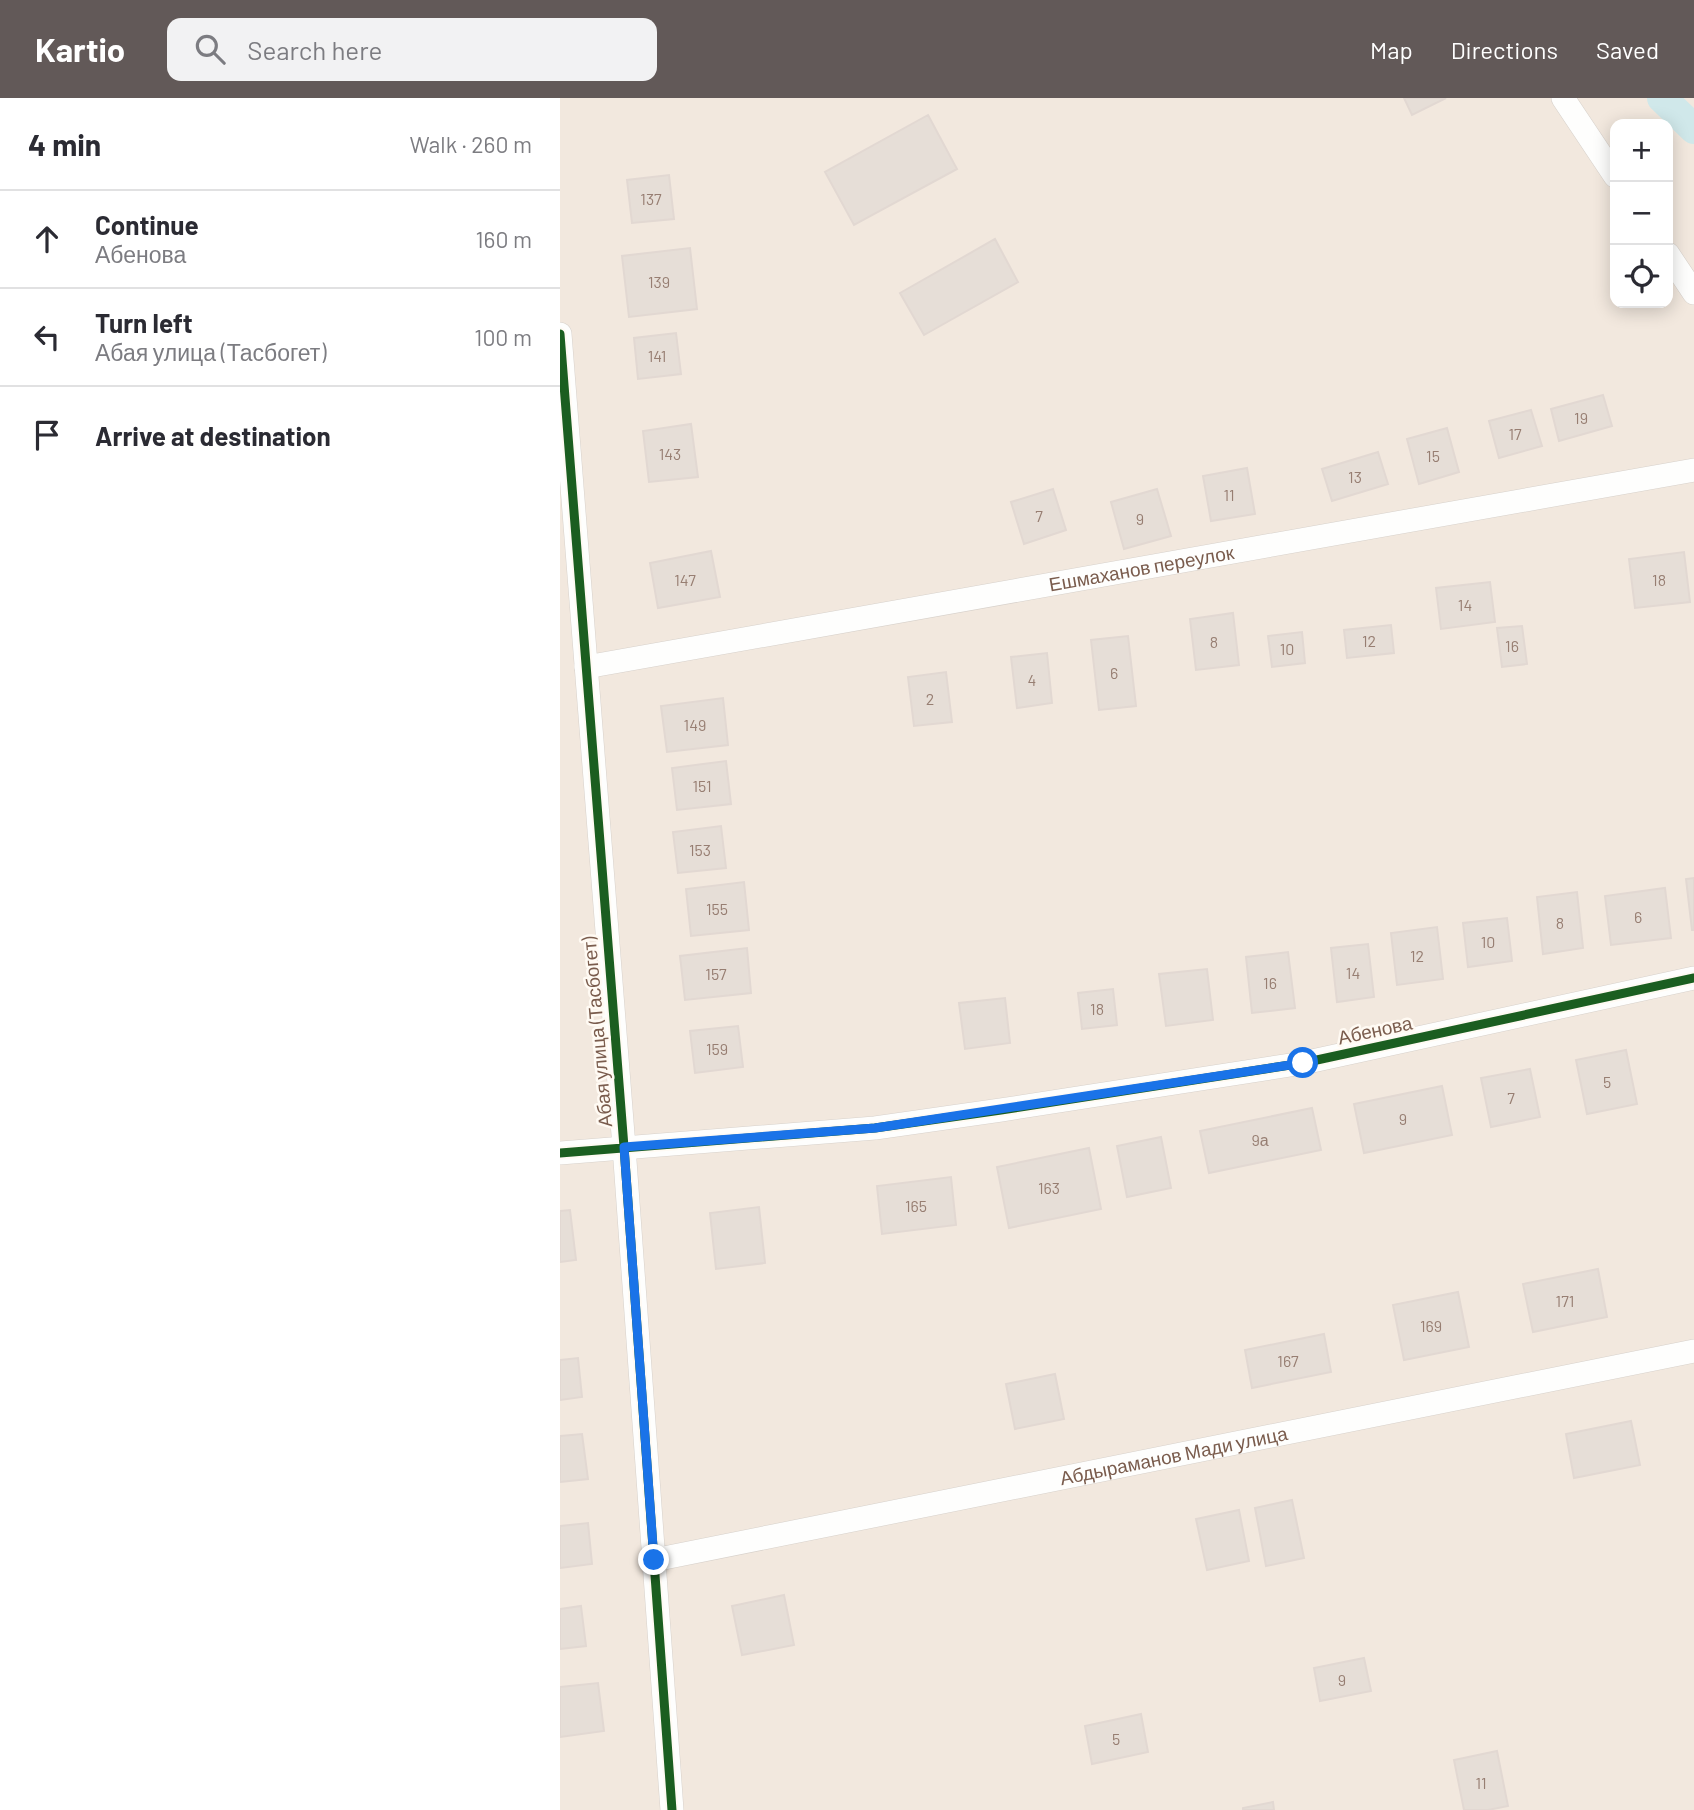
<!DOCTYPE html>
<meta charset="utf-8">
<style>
body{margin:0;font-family:Barlow,sans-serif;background:#f2f2f3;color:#2b2b33}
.controls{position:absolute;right:21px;top:21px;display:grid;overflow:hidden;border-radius:14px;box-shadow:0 4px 18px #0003}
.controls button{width:63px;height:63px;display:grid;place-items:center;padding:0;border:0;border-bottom:2px solid #e1e1e2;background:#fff;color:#2b2b33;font:35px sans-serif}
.stop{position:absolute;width:21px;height:21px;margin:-16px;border:5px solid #1a73e8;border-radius:50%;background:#fff}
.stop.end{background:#1a73e8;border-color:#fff;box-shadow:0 2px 7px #0008}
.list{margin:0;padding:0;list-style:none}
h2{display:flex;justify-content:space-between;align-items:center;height:91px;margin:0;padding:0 28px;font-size:30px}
h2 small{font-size:23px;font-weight:400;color:#7c7c81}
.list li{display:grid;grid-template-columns:46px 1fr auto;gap:21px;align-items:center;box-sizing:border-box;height:98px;padding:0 28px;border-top:2px solid #e1e1e2}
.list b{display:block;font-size:26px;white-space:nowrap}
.list p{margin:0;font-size:23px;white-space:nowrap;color:#7c7c81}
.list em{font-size:23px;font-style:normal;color:#7c7c81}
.icon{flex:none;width:38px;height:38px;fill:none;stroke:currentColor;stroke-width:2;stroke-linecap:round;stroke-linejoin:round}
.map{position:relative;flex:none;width:1134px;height:1712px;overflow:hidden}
header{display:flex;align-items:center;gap:42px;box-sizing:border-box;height:98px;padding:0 35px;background:#625958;color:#fff}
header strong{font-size:33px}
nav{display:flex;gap:38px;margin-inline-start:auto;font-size:24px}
.search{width:490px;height:63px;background:#f2f2f3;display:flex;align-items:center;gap:18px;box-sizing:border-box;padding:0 24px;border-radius:14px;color:#7c7c81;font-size:26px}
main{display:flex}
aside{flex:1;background:#fff}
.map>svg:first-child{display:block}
</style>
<header>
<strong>Kartio</strong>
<div class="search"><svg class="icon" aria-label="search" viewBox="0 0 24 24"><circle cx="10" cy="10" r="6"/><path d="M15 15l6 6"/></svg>Search here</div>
<nav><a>Map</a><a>Directions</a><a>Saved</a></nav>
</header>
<main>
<aside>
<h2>4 min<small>Walk · 260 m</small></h2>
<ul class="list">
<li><svg class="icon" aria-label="ahead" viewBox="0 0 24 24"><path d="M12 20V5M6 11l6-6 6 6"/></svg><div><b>Continue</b><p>Абенова</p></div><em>160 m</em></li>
<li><svg class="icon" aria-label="left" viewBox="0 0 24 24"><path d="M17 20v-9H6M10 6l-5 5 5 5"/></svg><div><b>Turn left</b><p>Абая улица (Тасбогет)</p></div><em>100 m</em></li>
<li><svg class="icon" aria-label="arrive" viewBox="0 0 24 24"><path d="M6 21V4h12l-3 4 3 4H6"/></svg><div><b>Arrive at destination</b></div></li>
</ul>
</aside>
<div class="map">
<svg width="1134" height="1712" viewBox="0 0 1134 1712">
<rect width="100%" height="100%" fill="#f9f5f0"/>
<path fill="#f2e8de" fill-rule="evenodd" d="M 0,0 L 1134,0 L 1134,1712 L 0,1712 ZM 1055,26 L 1108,26 L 1108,205 L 1055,205 Z"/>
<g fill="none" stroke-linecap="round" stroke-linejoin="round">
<path stroke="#d0e8ea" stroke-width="30" d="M 1102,0 L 1134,31"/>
</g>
<path fill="#e6ded7" stroke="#e2d8d2" stroke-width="2" d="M 844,0 L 886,0 L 852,17 Z
M 368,17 L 397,71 L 294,127 L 265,74 Z
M 109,77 L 114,121 L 72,125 L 67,82 Z
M 435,141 L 458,184 L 364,237 L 340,195 Z
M 130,150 L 137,211 L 69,219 L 62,158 Z
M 116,235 L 121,276 L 78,281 L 74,240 Z
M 1043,297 L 1052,328 L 999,343 L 991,311 Z
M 971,312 L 982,348 L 939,360 L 929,323 Z
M 131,326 L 138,379 L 89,384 L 83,333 Z
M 887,330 L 899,374 L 859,386 L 847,341 Z
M 818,354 L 828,386 L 772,403 L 762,371 Z
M 687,370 L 695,416 L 651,423 L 643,378 Z
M 493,391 L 506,432 L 464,446 L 451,404 Z
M 597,391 L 611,438 L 564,451 L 551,404 Z
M 151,453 L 160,499 L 98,510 L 90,465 Z
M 1124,454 L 1130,504 L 1075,510 L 1069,461 Z
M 930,484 L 935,524 L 881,531 L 876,490 Z
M 673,515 L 679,567 L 636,572 L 630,521 Z
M 831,527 L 834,555 L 787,560 L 784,532 Z
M 962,528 L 967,566 L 942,569 L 937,530 Z
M 742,534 L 745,565 L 712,569 L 708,538 Z
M 568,538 L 576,608 L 539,612 L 531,542 Z
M 487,555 L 492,605 L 457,610 L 451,559 Z
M 386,574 L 392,624 L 354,628 L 348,579 Z
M 163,600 L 168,647 L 107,654 L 101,608 Z
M 166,663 L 171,706 L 117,712 L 112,670 Z
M 161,728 L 166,770 L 118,775 L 113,734 Z
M 1134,780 L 1134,832 L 1132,832 L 1126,781 Z
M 184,784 L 189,832 L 131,838 L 126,791 Z
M 1105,790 L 1111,840 L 1051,847 L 1045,798 Z
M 1017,794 L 1023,850 L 983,856 L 977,799 Z
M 947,820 L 952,863 L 908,869 L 903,825 Z
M 877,829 L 883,881 L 837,887 L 831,835 Z
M 808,846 L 814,899 L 777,904 L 771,850 Z
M 187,850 L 191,895 L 125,902 L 120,858 Z
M 728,854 L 735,910 L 692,915 L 686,859 Z
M 647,871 L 653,922 L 606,928 L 599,876 Z
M 553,891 L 557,927 L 522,931 L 518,895 Z
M 445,900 L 450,945 L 405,951 L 399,905 Z
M 178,928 L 183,969 L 135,975 L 130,933 Z
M 1066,952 L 1077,1006 L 1027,1016 L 1016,962 Z
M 970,971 L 980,1019 L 931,1029 L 921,980 Z
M 882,988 L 892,1037 L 804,1055 L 794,1006 Z
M 752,1010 L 761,1052 L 649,1075 L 640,1033 Z
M 601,1039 L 611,1090 L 567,1099 L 557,1048 Z
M 529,1050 L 541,1111 L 449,1130 L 437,1069 Z
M 391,1079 L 396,1127 L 322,1136 L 317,1088 Z
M 199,1109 L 205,1165 L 156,1171 L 150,1115 Z
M 10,1112 L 16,1162 L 0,1164 L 0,1113 Z
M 1038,1171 L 1047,1219 L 973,1234 L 963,1186 Z
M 898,1194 L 909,1249 L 844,1262 L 833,1207 Z
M 764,1236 L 771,1274 L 692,1290 L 685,1252 Z
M 18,1260 L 22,1299 L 0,1302 L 0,1262 Z
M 495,1276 L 504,1321 L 455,1331 L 446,1286 Z
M 1071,1323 L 1080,1367 L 1014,1380 L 1006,1336 Z
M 22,1336 L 28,1381 L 0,1384 L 0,1338 Z
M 732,1402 L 744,1460 L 706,1468 L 695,1410 Z
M 679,1412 L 689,1463 L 647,1472 L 636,1421 Z
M 28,1425 L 32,1466 L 0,1470 L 0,1428 Z
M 224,1497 L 234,1547 L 182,1557 L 172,1508 Z
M 21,1508 L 26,1548 L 0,1551 L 0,1511 Z
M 804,1560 L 811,1593 L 760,1603 L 754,1570 Z
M 38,1585 L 44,1633 L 0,1639 L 0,1589 Z
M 581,1616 L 588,1654 L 532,1666 L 525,1628 Z
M 937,1653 L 948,1708 L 928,1712 L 904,1712 L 894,1662 Z
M 713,1704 L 714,1712 L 683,1712 L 683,1710 Z"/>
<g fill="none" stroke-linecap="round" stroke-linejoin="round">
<defs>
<g id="street">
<path d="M 1003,0 L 1055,78"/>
<path d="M 1108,156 L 1134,195"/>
<path d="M 0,236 L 64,1049 L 112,1712"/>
<path id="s1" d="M 26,569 L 1134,372"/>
<path d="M 0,1055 L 315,1030 L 441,1012 L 743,965 L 1134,880"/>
<path id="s2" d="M 94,1462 L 1134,1253"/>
</g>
</defs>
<use href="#street" stroke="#d7d1cb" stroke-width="24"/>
<use href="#street" stroke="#fefefd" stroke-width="23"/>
<defs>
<path id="cycleway" d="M 0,236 L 64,1049 L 112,1712
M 0,1055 L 315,1030 L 441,1012 L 743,965 L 1134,880"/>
</defs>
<use href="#cycleway" stroke="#fffaf3" stroke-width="13"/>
<use href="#cycleway" stroke="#1b5e20" stroke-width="9"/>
</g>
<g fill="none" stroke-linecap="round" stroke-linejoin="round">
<path stroke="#1a73e8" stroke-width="9" d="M 94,1462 L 64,1049 L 315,1030 L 743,965"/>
</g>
<g text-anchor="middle" stroke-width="5" stroke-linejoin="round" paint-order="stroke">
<g font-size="16" fill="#977e72">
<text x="91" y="107">137</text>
<text x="99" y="190">139</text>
<text x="97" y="264">141</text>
<text x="1021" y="326">19</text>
<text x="955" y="342">17</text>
<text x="110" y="362">143</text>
<text x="873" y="364">15</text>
<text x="795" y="385">13</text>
<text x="669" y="403">11</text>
<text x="479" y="424">7</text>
<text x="580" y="427">9</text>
<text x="125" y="488">147</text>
<text x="1099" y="488">18</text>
<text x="905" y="513">14</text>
<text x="809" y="549">12</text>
<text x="654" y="550">8</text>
<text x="952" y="554">16</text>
<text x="727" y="557">10</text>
<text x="554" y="581">6</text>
<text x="472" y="588">4</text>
<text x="370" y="607">2</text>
<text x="135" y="633">149</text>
<text x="142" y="694">151</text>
<text x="140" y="758">153</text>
<text x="157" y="817">155</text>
<text x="1078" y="825">6</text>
<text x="1000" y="831">8</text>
<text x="928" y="850">10</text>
<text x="857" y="864">12</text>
<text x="793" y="881">14</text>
<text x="156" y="882">157</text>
<text x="710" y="891">16</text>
<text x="537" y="917">18</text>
<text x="157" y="957">159</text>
<text x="1047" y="990">5</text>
<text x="951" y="1006">7</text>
<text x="843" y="1027">9</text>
<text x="700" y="1048">9а</text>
<text x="489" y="1096">163</text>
<text x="356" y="1114">165</text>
<text x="1005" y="1209">171</text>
<text x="871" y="1234">169</text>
<text x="728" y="1269">167</text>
<text x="782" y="1588">9</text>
<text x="556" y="1647">5</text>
<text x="921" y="1691">11</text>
</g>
<g font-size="19" fill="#7a5c4d" stroke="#fffaf3">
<text dy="7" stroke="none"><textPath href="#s1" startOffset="564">Ешмаханов переулок</textPath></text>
<text transform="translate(815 932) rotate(-12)" y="7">Абенова</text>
<text transform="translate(37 934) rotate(-95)" y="7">Абая улица (Тасбогет)</text>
<text dy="7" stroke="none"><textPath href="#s2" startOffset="530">Абдыраманов Мади улица</textPath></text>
</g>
</g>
</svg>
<div class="controls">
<button>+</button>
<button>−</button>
<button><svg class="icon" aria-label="locate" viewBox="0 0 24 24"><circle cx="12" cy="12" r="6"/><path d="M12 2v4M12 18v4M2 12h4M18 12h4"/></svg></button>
</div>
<div class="stop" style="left:743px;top:965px"></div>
<div class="stop end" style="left:94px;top:1462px"></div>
</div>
</main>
